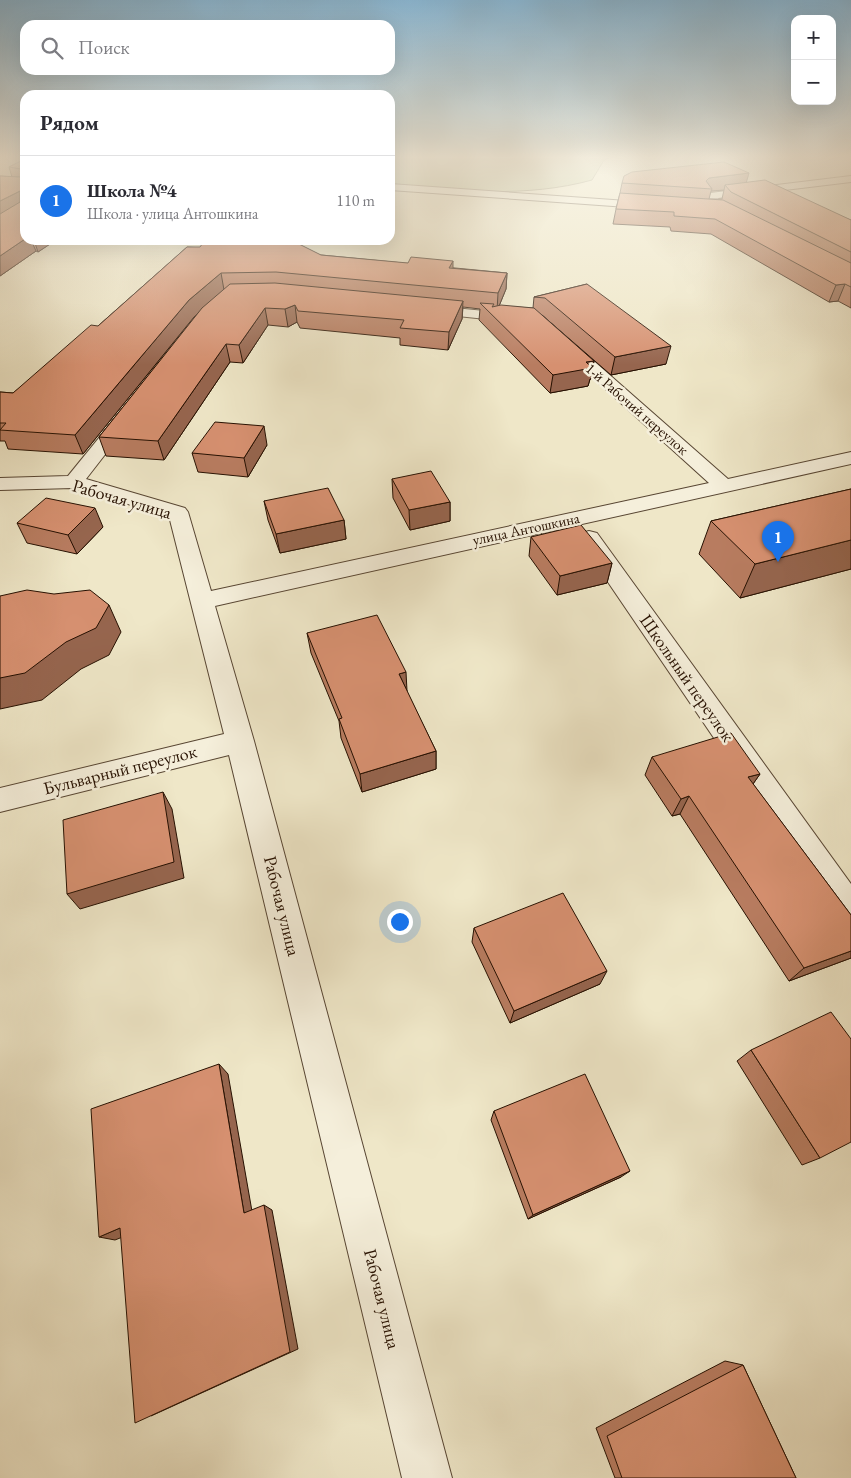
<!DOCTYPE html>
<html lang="ru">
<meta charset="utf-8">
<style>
body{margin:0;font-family:"EB Garamond",serif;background:#f7f7f7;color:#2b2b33}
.controls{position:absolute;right:15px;top:15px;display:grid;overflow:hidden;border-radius:10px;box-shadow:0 5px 20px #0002}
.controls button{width:45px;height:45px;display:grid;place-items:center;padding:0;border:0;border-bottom:1px solid #e1e1e2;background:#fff;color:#2b2b33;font:25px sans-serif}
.you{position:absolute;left:399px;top:921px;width:18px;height:18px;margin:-12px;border:4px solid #fff;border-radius:50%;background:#1a73e8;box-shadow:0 0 0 8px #1a73e833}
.badge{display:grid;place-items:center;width:32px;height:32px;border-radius:50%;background:#1a73e8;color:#fff;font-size:16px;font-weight:700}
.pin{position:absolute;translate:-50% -41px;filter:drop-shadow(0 1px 2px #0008)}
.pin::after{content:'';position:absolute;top:26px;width:18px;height:15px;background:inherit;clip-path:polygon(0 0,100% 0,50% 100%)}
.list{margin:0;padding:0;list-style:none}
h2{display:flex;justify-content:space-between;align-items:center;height:65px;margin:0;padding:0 20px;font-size:21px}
h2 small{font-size:16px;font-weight:400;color:#7c7c81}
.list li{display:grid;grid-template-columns:32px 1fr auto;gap:15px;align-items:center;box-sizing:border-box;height:90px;padding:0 20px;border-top:1px solid #e1e1e2}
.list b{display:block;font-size:19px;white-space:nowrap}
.list p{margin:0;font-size:16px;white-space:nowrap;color:#7c7c81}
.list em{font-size:16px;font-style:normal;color:#7c7c81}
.icon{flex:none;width:28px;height:28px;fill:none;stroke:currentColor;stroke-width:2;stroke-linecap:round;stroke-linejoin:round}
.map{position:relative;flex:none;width:851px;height:1478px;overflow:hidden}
.search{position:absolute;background:#fff;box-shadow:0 5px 20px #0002;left:20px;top:20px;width:375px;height:55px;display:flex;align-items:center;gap:12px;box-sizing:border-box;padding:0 18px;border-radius:15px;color:#7c7c81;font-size:19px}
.panel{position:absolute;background:#fff;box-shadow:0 5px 20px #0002;left:20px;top:90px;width:375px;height:155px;border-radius:15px}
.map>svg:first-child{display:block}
</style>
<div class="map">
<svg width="851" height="1478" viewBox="0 0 851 1478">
<rect width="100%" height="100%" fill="#efe7c8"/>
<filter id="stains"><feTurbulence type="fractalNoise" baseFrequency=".004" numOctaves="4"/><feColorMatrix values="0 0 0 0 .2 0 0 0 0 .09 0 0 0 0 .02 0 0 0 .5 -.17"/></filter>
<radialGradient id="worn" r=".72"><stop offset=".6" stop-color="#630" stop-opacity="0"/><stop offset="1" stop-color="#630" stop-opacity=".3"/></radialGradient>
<path fill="#bcc494" stroke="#716a4a" d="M 390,158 L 609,158 L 604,160 L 592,180 C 527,198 457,191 390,186 Z"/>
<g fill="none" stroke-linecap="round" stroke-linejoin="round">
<defs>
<path id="minor" d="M 851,176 L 851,182 L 718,198 L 728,210 C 721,216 701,215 694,209 L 700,206 L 713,206 L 704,196 L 710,193 Z
M 390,184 L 655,203 L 661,206 L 655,209 L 390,190 Z
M 424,305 L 516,314 L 521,315 L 523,318 L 521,321 L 516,322 L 419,312 L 417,309 L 419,306 Z
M 565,339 L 571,341 L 728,479 L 851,452 L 851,464 L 215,606 L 254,741 L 452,1478 L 402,1478 L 229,755 L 0,812 L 0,788 L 224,734 L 169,516 L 73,488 L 0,490 L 0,478 L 68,476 L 120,412 L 126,411 L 132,412 L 135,416 L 86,479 L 185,508 L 188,512 L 211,591 L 709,483 L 559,347 L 557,344 L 559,341 Z
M 589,531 L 597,533 L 851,884 L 851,926 L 839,922 L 578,538 L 581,533 Z"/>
</defs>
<use href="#minor" stroke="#584633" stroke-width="2"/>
<use href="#minor" fill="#f5efdb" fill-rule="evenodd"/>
</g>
<path fill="#b87c60" stroke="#261001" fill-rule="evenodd" d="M 25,159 L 25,240 L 56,240 L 38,252 L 36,251 L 0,276 L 0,176 L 12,177 L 9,167 Z
M 746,182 L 851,220 L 851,308 L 838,301 L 829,302 L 711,234 L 671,231 L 670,227 L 613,224 L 616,209 L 620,193 L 622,183 ZM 724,190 L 722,199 L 709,199 L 711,191 Z
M 187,247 L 321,255 L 507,273 L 506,289 L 499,306 L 533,308 L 534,297 L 587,284 L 666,364 L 611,375 L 542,315 L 594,361 L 591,379 L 590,379 L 588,386 L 550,393 L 479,320 L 480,309 L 463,307 L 462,319 L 448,350 L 400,345 L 400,338 L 300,328 L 297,322 L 288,327 L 268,325 L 243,363 L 230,362 L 164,460 L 106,456 L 99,437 L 200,311 L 194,317 L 83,454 L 8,449 L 5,441 L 0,441 L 0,392 L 13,393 L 98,326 Z
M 267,445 L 248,477 L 198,472 L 192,453 Z
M 392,479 L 450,502 L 450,521 L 410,530 L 393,498 Z
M 851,489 L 851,569 L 740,598 L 699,554 L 711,521 Z
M 264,501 L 344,520 L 346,539 L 280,553 L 268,520 Z
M 17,523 L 103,527 L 77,554 L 27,543 Z
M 531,537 L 612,563 L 607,583 L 557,595 L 529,556 Z
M 307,633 L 406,690 L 436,751 L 436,769 L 362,792 L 341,738 L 339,721 L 311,653 Z
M 652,757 L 760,774 L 753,784 L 851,915 L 851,958 L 789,981 L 680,814 L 672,816 L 645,775 Z
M 474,928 L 600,984 L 510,1023 L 472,942 Z
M 751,1050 L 820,1158 L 802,1165 L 737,1061 Z
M 494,1111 L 621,1177 L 528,1219 L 491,1120 Z
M 725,1361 L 743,1365 L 796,1478 L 615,1478 L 596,1428 Z"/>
<path fill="#96654e" stroke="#261001" d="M 749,173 L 745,187 L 725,185 L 724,190 L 711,191 L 712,189 L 706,181 L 709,178 Z
M 20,191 L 25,204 L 0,219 L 0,201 Z
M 25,239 L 25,240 L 31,240 L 36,251 L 0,276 L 0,256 Z
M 34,240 L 56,240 L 38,252 Z
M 453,261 L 453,277 L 449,268 Z
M 221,273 L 224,290 L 194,317 L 83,454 L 75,435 L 189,300 Z
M 507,273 L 506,289 L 497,311 L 498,293 Z
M 845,284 L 838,301 L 829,302 L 836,285 Z
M 463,301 L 462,319 L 448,350 L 449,332 Z
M 295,305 L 297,322 L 288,327 L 285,309 Z
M 265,308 L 268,325 L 243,363 L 239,345 Z
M 226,344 L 230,362 L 164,460 L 158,441 Z
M 671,346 L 666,364 L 611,375 L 615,357 Z
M 594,361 L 591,379 L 590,379 L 588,386 L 550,393 L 553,375 L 586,362 Z
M 264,426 L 267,445 L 248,477 L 244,458 Z
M 450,502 L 450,521 L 410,530 L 409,510 Z
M 95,508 L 103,527 L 77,554 L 68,535 Z
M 344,520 L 346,539 L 280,553 L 276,534 Z
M 851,540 L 851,569 L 740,598 L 755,564 Z
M 612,563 L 607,583 L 557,595 L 560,576 Z
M 109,605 L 121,632 L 109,655 L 81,669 L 42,700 L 0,709 L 0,678 Z
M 406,672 L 407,691 L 399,674 Z
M 436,751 L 436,769 L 362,792 L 360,774 Z
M 760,774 L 748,791 L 748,777 Z
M 163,792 L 172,809 L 184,878 L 80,909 L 67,894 Z
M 689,796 L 680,814 L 672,816 L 681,799 Z
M 851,951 L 851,958 L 789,981 L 804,968 Z
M 607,971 L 600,984 L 510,1023 L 514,1011 Z
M 219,1064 L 228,1074 L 253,1217 L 244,1213 Z
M 630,1171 L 621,1177 L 528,1219 L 533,1215 Z
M 264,1205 L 272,1210 L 298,1349 L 151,1416 Z
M 120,1228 L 135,1232 L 115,1240 L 99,1237 Z"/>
<path fill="#d69070" stroke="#261001" d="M 25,159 L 25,239 L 0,256 L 0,214 L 20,202 L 20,191 L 0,201 L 0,176 L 21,177 L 21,169 L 9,167 Z
M 724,162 L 749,173 L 709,178 L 706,181 L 712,189 L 622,183 L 624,176 L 632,172 Z
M 765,180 L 851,220 L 851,252 L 731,192 L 725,185 Z
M 620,193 L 723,200 L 851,263 L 851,287 L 845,284 L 836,285 L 715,219 L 674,216 L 674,212 L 616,209 Z
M 205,240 L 291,240 L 321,255 L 408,263 L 411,257 L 453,261 L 449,268 L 507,273 L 498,293 L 276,272 L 221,273 L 189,300 L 75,435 L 0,430 L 6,423 L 0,423 L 0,392 L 13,393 L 91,325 L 98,326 L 187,247 L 200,247 Z
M 275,283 L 463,301 L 449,332 L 400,328 L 404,320 L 298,311 L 295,305 L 285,309 L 265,308 L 239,345 L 226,344 L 158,441 L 99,437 L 202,308 L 230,284 Z
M 587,284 L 671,346 L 615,357 L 545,298 L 534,297 Z
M 480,303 L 494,304 L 492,307 L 501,305 L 534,308 L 594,361 L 586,362 L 592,368 L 553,375 Z
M 215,422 L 264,426 L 244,458 L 192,453 Z
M 431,471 L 450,502 L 409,510 L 392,479 Z
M 328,488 L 344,520 L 276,534 L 264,501 Z
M 851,489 L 851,540 L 755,564 L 711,521 Z
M 46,498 L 95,508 L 68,535 L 17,523 Z
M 581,525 L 612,563 L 560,576 L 531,537 Z
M 27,590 L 54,594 L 90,590 L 109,605 L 96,628 L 66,642 L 25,673 L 0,678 L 0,596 Z
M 377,615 L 406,672 L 399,674 L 436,751 L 360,774 L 339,719 L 342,718 L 307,633 Z
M 731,733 L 760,774 L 748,777 L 851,915 L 851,951 L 804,968 L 689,796 L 681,799 L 652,757 Z
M 163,792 L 174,862 L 67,894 L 63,820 Z
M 563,893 L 607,971 L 514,1011 L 474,928 Z
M 831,1012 L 851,1039 L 851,1142 L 820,1158 L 751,1050 Z
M 219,1064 L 244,1213 L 264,1205 L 290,1352 L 135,1423 L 120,1228 L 99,1237 L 91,1109 Z
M 585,1074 L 630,1171 L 533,1215 L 494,1111 Z
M 743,1365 L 796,1478 L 622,1478 L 607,1436 Z"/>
<linearGradient id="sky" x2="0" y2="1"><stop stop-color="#89b8d6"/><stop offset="0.43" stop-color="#f8f4e6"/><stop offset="1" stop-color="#f8f4e6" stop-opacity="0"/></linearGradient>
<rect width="851" height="365" fill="url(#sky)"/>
<g text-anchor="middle" stroke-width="5" stroke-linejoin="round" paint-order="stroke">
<g font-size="15" fill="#261001" stroke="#f5efdb">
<text transform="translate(637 409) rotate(41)" y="5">1-й Рабочий переулок</text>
<text transform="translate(526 529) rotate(-12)" y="5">улица Антошкина</text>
</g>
<g font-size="18" fill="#261001" stroke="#f5efdb">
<text transform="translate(122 499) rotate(16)" y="6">Рабочая улица</text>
<text transform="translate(687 678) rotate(55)" y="6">Школьный переулок</text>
<text transform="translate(120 770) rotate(-14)" y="6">Бульварный переулок</text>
<text transform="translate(282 906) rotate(76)" y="6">Рабочая улица</text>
<text transform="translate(382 1299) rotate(76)" y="6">Рабочая улица</text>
</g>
</g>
<rect width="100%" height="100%" filter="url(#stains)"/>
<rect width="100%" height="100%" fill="url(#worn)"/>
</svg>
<div class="controls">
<button>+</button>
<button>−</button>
</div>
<div class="you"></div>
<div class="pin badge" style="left:778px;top:562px">1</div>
<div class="search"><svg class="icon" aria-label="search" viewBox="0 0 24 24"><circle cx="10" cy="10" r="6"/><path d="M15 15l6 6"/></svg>Поиск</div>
<section class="panel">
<h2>Рядом<small></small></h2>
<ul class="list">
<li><span class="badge">1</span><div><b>Школа №4</b><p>Школа · улица Антошкина</p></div><em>110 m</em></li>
</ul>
</section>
</div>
